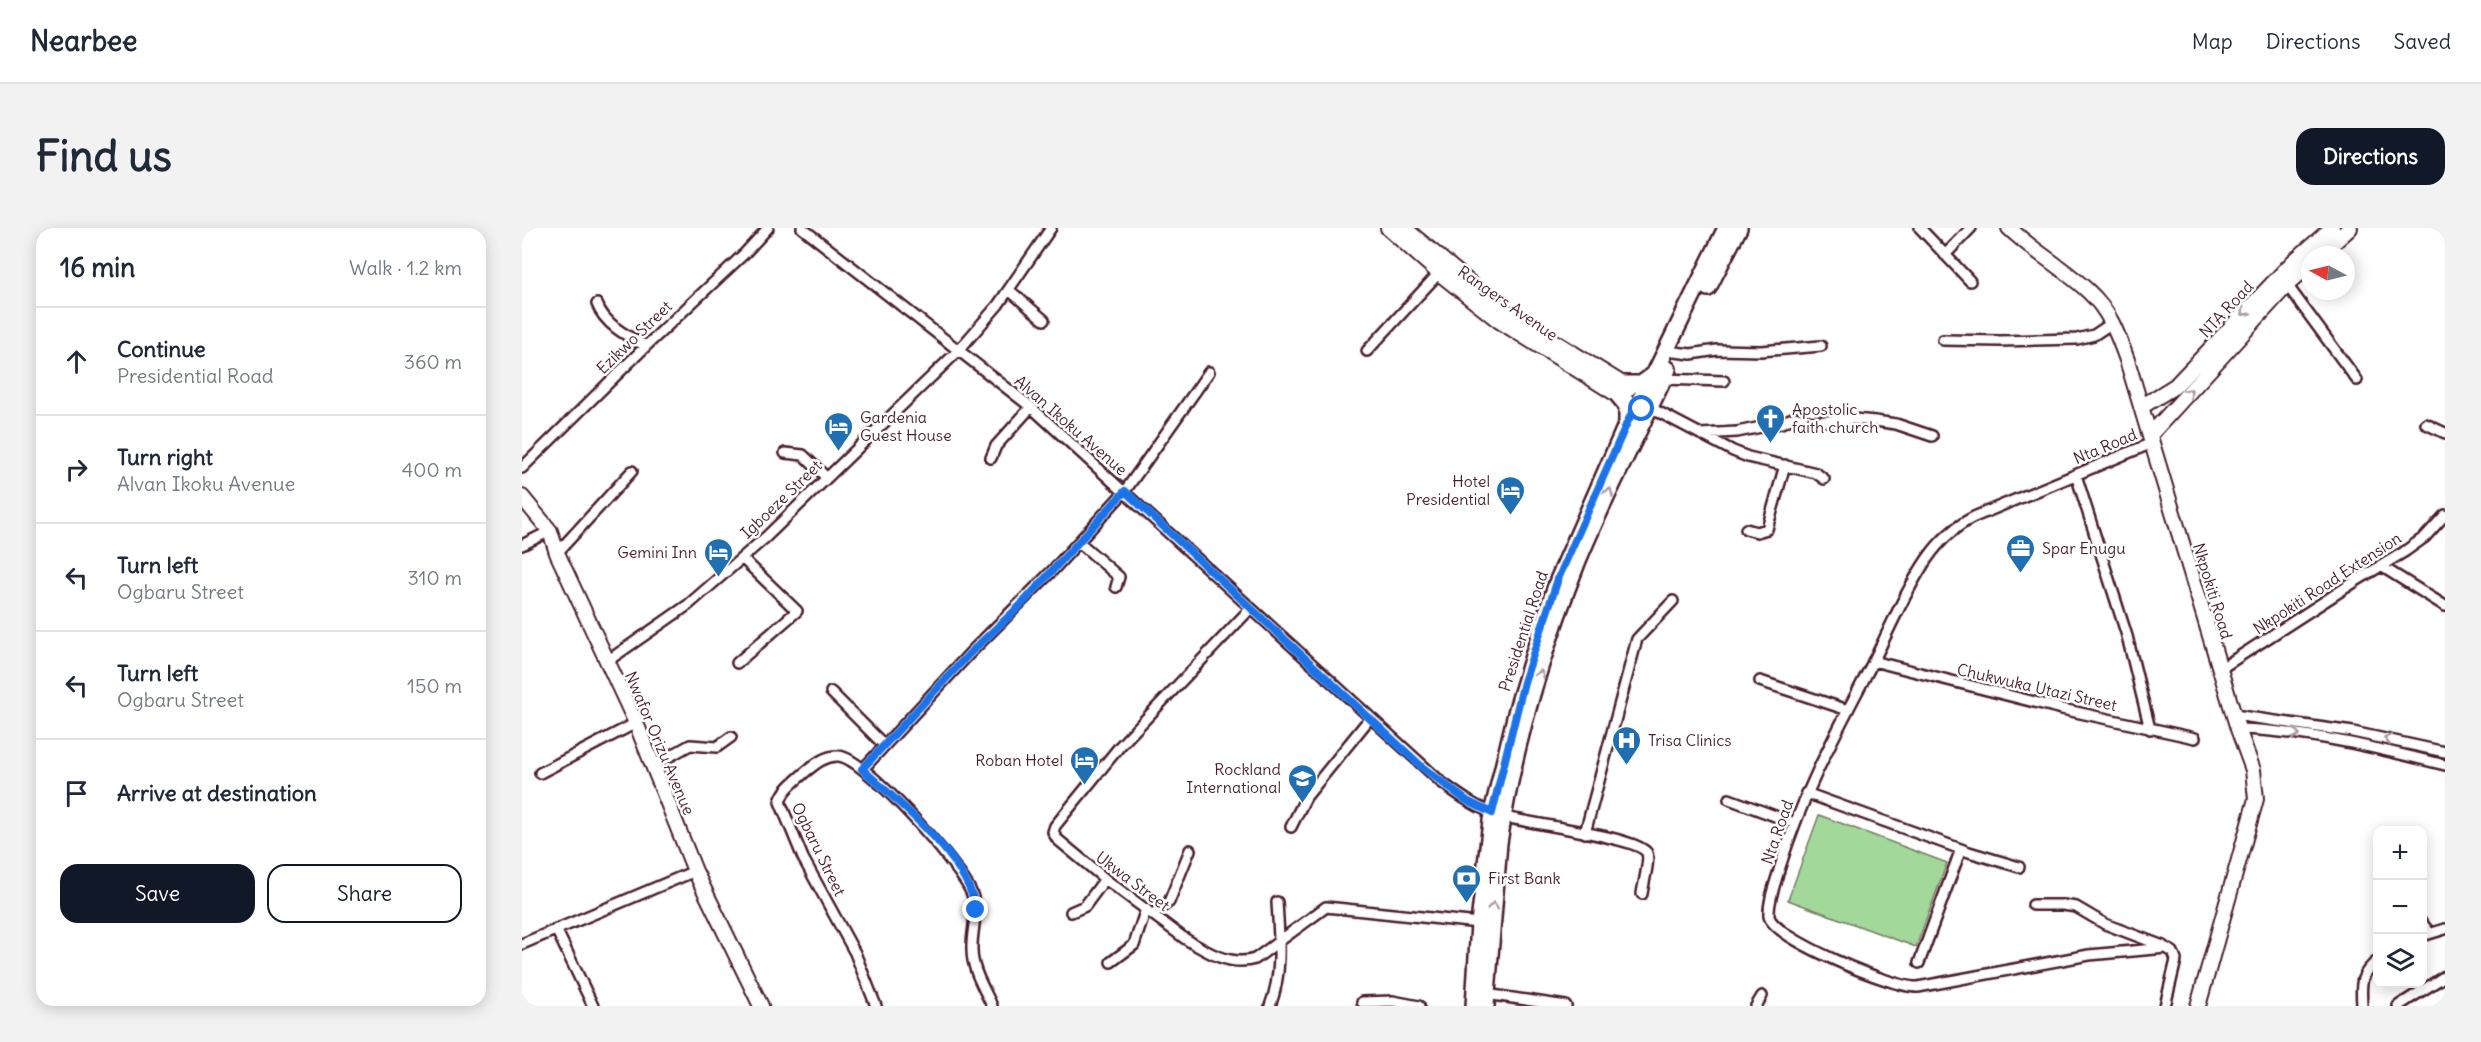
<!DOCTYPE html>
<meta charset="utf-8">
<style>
body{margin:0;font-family:Delius,sans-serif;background:#f2f2f3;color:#1f2937}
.controls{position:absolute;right:18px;bottom:18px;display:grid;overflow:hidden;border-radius:12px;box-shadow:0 3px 15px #0003}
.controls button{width:54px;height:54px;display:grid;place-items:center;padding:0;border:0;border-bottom:2px solid #e0e1e3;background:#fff;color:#1f2937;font:30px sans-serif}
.compass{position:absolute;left:1779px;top:18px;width:54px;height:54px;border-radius:50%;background:#fff;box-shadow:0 3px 15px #0003;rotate:277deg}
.stop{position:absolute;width:18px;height:18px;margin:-14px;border:4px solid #1a73e8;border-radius:50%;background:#fff}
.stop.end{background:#1a73e8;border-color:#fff;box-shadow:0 2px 6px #0008}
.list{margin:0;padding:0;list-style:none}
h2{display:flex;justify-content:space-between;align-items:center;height:78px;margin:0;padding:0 24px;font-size:26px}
h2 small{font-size:20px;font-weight:400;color:#747a83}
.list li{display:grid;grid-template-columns:39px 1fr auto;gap:18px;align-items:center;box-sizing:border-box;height:108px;padding:0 24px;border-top:2px solid #e0e1e3}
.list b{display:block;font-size:22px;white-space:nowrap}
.list p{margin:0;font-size:20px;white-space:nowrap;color:#747a83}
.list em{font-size:20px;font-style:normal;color:#747a83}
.actions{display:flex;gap:12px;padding:18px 24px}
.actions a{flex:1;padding:14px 0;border:2px solid #111827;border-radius:18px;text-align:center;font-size:21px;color:#111827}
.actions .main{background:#111827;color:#fff}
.icon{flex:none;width:33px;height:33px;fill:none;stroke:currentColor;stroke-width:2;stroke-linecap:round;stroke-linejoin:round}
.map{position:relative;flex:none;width:1923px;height:778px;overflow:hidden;border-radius:18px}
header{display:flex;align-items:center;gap:36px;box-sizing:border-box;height:84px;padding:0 30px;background:#fff;border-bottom:2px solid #e0e1e3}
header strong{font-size:28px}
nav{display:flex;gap:33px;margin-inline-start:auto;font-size:21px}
.intro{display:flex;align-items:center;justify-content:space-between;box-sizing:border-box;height:144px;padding:0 36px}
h1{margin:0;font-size:42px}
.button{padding:15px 27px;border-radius:18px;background:#111827;color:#fff;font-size:21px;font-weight:700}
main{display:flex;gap:36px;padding:0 36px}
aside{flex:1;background:#fff;border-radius:18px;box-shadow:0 3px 15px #0003}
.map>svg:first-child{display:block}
</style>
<header>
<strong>Nearbee</strong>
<nav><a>Map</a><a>Directions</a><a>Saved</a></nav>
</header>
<div class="intro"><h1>Find us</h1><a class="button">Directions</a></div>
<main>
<aside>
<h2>16 min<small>Walk · 1.2 km</small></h2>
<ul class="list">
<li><svg class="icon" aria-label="ahead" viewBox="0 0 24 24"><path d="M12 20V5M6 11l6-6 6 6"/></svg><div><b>Continue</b><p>Presidential Road</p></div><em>360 m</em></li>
<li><svg class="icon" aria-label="right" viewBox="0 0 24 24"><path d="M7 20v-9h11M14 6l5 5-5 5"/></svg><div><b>Turn right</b><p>Alvan Ikoku Avenue</p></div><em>400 m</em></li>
<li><svg class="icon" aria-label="left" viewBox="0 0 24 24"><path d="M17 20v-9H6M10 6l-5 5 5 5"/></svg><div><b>Turn left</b><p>Ogbaru Street</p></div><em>310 m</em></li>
<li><svg class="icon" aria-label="left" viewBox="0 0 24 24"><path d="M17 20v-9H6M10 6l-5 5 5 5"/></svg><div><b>Turn left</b><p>Ogbaru Street</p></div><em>150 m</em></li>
<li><svg class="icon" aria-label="arrive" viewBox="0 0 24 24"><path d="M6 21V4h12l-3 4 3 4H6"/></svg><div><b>Arrive at destination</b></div></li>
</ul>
<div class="actions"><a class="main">Save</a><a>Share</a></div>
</aside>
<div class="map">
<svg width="1923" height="778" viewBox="0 0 1923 778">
<rect width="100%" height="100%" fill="#fff"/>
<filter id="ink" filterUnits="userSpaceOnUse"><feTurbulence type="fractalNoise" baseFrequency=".0167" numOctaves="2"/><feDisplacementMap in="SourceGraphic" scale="12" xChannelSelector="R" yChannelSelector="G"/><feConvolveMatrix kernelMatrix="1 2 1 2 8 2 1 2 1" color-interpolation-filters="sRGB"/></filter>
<g filter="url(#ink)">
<path fill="#a3d89b" stroke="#767c63" stroke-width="1.5" d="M 1297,587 L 1425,635 L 1394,719 L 1266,672 Z"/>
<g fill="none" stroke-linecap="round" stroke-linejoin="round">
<defs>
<path id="street" d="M 280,0 L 509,179 L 919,554 C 938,568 956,581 979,588 C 1002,595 1117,609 1125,625 C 1128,632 1121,657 1120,666
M 1398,0 L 1448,53
M 1423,27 L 1449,0
M 1765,57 L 1835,152
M 487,62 L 522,92
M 75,76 C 83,97 105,108 124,118
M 1421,112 L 1478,113 L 1555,111 L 1572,107 L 1590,95
M 845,123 L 917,45
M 1153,124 L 1169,126 L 1195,122 L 1239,123 L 1299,118
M 1141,151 L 1202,153
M 1127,179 L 1211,223 L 1226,229 L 1294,245 L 1302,251
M 1904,196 L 1923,205
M 1178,206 L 1215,204 L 1259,195 L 1273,189 L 1289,194 L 1332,191 L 1353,193 L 1374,196 L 1410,208
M 1630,215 L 1452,289 C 1432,299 1418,312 1405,331 C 1384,362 1369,398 1352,432 C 1316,501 1281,564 1258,639 C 1254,653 1246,673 1247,688 C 1250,710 1373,761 1396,759 L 1567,727 L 1644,720 L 1651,724 L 1654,732 L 1643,778
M 263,225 L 281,227 L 304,249
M 469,230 L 474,218 L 509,179
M 0,240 L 124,118 L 223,25 L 246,0
M 1554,247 L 1605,408 L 1628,501
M 1224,301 L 1235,304 L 1245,301 L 1263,237
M 557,314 L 597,349 L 594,359
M 0,317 L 28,303
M 35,325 L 110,243
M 1859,338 L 1923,378
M 729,380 L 598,518 L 533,598 L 531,604 L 535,611 L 583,651 L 662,710 C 683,723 708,739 733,731 L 804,679 L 957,695
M 1351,433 L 1540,481 L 1673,510
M 84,434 L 166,377 L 244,309 L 436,123 L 476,77 L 529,0
M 215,435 L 275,383 L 220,330
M 1698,441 L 1834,353 L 1882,324 L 1903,309 L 1923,287
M 1238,453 L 1326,482
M 309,464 L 362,517
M 1712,487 L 1831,504 L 1923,524
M 1716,501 C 1786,503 1855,520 1923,537
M 132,537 L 168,517 L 195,519 L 209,509
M 341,541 L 448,425 L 531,342 L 603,263 L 687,144
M 18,545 L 114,495
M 1284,565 L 1447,624 L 1497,639
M 1207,571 L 1272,595
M 769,599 L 784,569 L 848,490
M 1063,605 L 1115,411 L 1151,373
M 1511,677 L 1541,677 L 1554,679 L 1583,696 L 1641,718
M 549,684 L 563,678 L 583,651
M 631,686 L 647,674 L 668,622
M 1900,695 L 1908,705
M 34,701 L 71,778
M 1900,708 L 1923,701
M 0,716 L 173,643
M 589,734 L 612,717 L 624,681
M 1397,735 L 1439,621
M 964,766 L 1044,778
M 840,774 L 871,773 L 897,778
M 354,778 L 333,725 L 281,630 L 258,574 C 261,562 272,554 281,546 C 291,538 302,527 317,528 C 344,531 437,636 449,664 C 458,684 449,702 450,722 C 450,742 462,760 470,778
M 748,778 C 761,745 757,708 755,674
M 1234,778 L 1240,768
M 1840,778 C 1839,755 1837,748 1856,732
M 1876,778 L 1923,748"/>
<path id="secondary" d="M 866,0 L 917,45 L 976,92 L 1104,172
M 882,0 L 978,80 L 1107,160
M 1487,0 C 1512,24 1542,40 1567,64 C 1587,82 1596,107 1605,132 L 1716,501 L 1731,542 L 1734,571 L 1676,778
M 1798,27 L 1828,0
M 1619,179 L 1653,158 L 1771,34 L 1810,0
M 1628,207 L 1765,57 L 1788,36
M 0,269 L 28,303 L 35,325 L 114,495 L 173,643 L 239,778"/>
<path id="primary" d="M 1186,60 L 1217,0
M 1100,156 L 1119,156 L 1130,148
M 1095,166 L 1105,178 L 1105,195
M 952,778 L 957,695 L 970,585 L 995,481 L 1021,395 L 1036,352 L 1105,195 L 1134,143 L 1204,0
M 964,778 L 977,615 C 991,520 1020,424 1055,335 C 1082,269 1116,206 1146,141"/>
</defs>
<use href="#street" stroke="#4a1f2b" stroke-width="14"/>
<use href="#secondary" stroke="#4a1f2b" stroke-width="18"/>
<use href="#primary" stroke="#4a1f2b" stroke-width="20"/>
<use href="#street" stroke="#fff" stroke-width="9"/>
<use href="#secondary" stroke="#fff" stroke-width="14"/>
<use href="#primary" stroke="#fff" stroke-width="15"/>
</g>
<defs><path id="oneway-chevron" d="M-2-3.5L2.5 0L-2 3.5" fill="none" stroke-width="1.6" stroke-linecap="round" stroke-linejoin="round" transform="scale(1.5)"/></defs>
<g stroke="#ae9aa0">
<use href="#oneway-chevron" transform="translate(1723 84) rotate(134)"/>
<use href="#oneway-chevron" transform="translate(1667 164) rotate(-48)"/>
<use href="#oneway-chevron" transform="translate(1087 264) rotate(-66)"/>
<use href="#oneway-chevron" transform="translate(1018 446) rotate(-73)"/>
<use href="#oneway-chevron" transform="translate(1774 506) rotate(7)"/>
<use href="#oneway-chevron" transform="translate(1866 511) rotate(-168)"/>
<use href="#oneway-chevron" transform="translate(971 678) rotate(-85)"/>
</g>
</g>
<g fill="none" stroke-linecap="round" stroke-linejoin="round" filter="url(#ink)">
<path stroke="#1a73e8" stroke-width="8" d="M 454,682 C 446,629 378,576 340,541 L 448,425 L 498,378 L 603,263 L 900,539 L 945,573 L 970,585 L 1002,454 L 1036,351 L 1105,195 L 1114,177 L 1120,181"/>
</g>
<defs>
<symbol id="church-pin" viewBox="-11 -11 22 30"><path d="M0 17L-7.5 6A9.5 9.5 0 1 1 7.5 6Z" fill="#1f6fb2" stroke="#fff"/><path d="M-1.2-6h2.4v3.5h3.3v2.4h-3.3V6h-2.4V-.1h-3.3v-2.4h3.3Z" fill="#fff"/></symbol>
<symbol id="hotel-pin" viewBox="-11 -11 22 30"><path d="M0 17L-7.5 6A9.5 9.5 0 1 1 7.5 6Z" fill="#1f6fb2" stroke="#fff"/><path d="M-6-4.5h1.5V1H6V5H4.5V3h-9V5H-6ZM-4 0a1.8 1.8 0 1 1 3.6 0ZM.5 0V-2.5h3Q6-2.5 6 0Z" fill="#fff"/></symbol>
<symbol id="office-pin" viewBox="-11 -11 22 30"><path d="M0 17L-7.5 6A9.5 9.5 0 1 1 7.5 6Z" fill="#1f6fb2" stroke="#fff"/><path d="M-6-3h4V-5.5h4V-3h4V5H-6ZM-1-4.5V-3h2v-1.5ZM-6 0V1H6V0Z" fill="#fff"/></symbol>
<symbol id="hospital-pin" viewBox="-11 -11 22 30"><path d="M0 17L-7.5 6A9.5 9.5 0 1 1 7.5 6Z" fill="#1f6fb2" stroke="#fff"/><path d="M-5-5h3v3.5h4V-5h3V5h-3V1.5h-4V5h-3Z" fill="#fff"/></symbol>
<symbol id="university-pin" viewBox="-11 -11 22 30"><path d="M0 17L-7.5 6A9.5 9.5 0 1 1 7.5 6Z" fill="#1f6fb2" stroke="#fff"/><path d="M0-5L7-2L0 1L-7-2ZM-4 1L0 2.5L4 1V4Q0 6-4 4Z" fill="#fff"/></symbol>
<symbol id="bank-pin" viewBox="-11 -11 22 30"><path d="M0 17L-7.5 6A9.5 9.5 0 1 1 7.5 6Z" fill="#1f6fb2" stroke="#fff"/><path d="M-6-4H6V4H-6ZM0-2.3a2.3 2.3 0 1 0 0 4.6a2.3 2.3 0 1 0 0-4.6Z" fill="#fff"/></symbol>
</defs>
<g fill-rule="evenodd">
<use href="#church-pin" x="1232" y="174" width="33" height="45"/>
<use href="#hotel-pin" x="300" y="182" width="33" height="45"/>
<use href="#hotel-pin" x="972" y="246" width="33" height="45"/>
<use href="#office-pin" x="1482" y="304" width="33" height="45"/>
<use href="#hotel-pin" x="180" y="308" width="33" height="45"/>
<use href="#hospital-pin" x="1088" y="496" width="33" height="45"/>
<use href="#hotel-pin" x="546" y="516" width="33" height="45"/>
<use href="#university-pin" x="764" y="534" width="33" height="45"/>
<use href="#bank-pin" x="928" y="634" width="33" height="45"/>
</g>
<g text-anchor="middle" stroke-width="5" stroke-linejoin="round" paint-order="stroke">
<g font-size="16" fill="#4a1f2b" stroke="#fff">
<text transform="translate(986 75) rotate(35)" y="6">Rangers Avenue</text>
<text transform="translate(1704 81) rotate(-47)" y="6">NTA Road</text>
<text transform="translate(112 109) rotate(-44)" y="6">Ezikwo Street</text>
<text transform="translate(549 197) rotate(41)" y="6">Alvan Ikoku Avenue</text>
<text transform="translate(1583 218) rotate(-23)" y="6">Nta Road</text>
<text transform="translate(259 271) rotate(-44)" y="6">Igboeze Street</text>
<text transform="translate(1805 355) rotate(-33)" y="6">Nkpokiti Road Extension</text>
<text transform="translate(1691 363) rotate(73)" y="6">Nkpokiti Road</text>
<text transform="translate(1001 403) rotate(-72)" y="6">Presidential Road</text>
<text transform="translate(1515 459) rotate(13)" y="6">Chukwuka Utazi Street</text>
<text transform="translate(138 515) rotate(67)" y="6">Nwafor Orizu Avenue</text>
<text transform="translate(1255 604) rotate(-71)" y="6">Nta Road</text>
<text transform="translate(297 621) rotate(64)" y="6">Ogbaru Street</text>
<text transform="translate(611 653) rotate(37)" y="6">Ukwa Street</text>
</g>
<g font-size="16" fill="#4a1f2b" stroke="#fff" text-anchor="start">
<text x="1270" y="187">Apostolic<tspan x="1270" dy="18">faith church</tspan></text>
<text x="338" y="195">Gardenia<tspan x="338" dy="18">Guest House</tspan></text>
<text x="968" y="259" text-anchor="end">Hotel<tspan x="968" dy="18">Presidential</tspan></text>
<text x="1520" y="326">Spar Enugu</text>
<text x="175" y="330" text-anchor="end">Gemini Inn</text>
<text x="1126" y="518">Trisa Clinics</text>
<text x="541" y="538" text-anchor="end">Roban Hotel</text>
<text x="759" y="547" text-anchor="end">Rockland<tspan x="759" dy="18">International</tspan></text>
<text x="966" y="656">First Bank</text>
</g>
</g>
</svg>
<div class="controls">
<button>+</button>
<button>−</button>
<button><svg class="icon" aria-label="layers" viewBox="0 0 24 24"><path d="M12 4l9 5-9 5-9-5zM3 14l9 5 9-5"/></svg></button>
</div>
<svg class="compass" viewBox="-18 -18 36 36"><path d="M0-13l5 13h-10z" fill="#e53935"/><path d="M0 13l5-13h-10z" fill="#747a83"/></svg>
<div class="stop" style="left:1120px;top:181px"></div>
<div class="stop end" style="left:454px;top:682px"></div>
</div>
</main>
